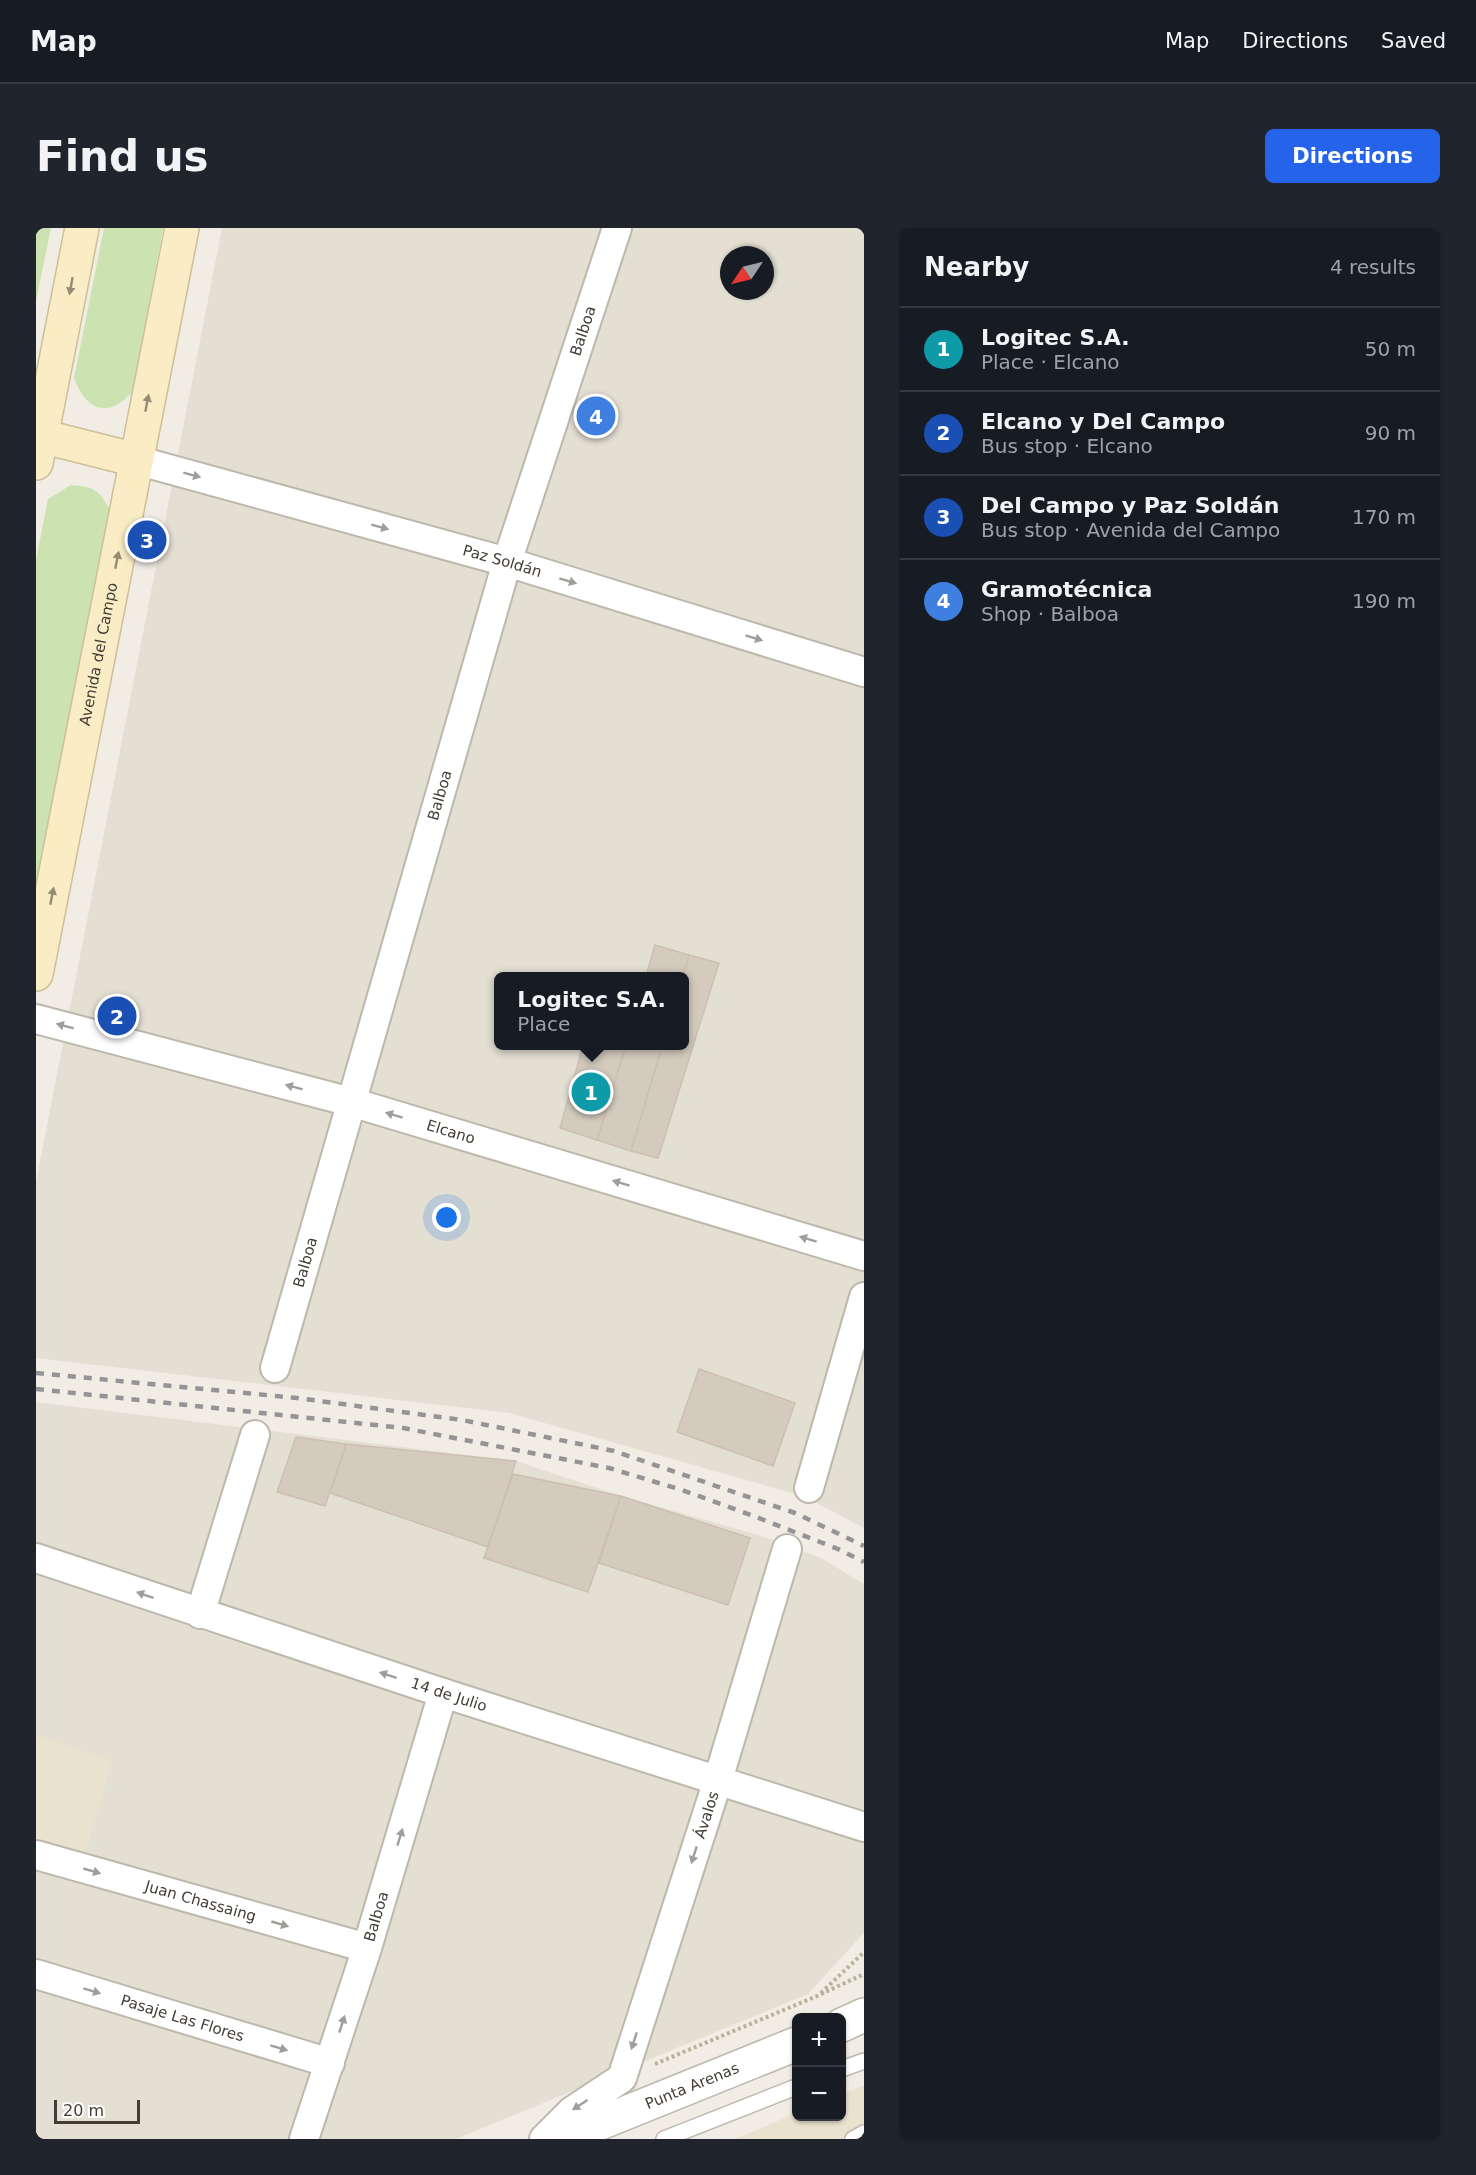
<!DOCTYPE html>
<meta charset="utf-8">
<style>
body{margin:0;font-family:"DejaVu Sans",sans-serif;background:#20242c;color:#f1f3f6}
.controls{position:absolute;right:18px;bottom:18px;display:grid;overflow:hidden;border-radius:9px;box-shadow:0 2px 4px #0004}
.controls button{width:54px;height:54px;display:grid;place-items:center;padding:0;border:0;border-bottom:2px solid #363941;background:#171b24;color:#f1f3f6;font:30px sans-serif}
.compass{position:absolute;left:684px;top:18px;width:54px;height:54px;border-radius:50%;background:#171b24;box-shadow:0 2px 4px #0004;rotate:235deg}
.scale{position:absolute;left:18px;bottom:15px;width:86px;box-sizing:border-box;padding-left:6px;border:3px solid #423d35;border-top:0;font-size:16px;line-height:21px;white-space:nowrap;color:#423d35;-webkit-text-stroke:4px #fff;paint-order:stroke}
.you{position:absolute;left:411px;top:990px;width:21px;height:21px;margin:-15px;border:4px solid #fff;border-radius:50%;background:#1a73e8;box-shadow:0 0 0 9px #1a73e833}
.badge{display:grid;place-items:center;width:39px;height:39px;border-radius:50%;background:#2563eb;color:#fff;font-size:20px;font-weight:700}
.pin{position:absolute;translate:-50% -50%;border:3px solid #fff;box-shadow:0 2px 6px #0006}
.popup{position:absolute;left:458px;top:744px;width:195px;height:78px;box-sizing:border-box;display:grid;place-content:center;border-radius:9px;background:#171b24;filter:drop-shadow(0 2px 4px #0005);font-size:20px;white-space:nowrap;color:#9ea1a6}
.popup b{font-size:22px;color:#f1f3f6}
.popup::after{content:'';position:absolute;left:50%;top:100%;margin-left:-12px;border:12px solid transparent;border-top-color:#171b24}
.list{margin:0;padding:0;list-style:none}
h2{display:flex;justify-content:space-between;align-items:center;height:78px;margin:0;padding:0 24px;font-size:26px}
h2 small{font-size:20px;font-weight:400;color:#9ea1a6}
.list li{display:grid;grid-template-columns:39px 1fr auto;gap:18px;align-items:center;box-sizing:border-box;height:84px;padding:0 24px;border-top:2px solid #363941}
.list b{display:block;font-size:22px;white-space:nowrap}
.list p{margin:0;font-size:20px;white-space:nowrap;color:#9ea1a6}
.list em{font-size:20px;font-style:normal;color:#9ea1a6}
.map{position:relative;flex:none;width:828px;height:1911px;overflow:hidden;border-radius:9px}
header{display:flex;align-items:center;gap:36px;box-sizing:border-box;height:84px;padding:0 30px;background:#171b24;border-bottom:2px solid #363941}
header strong{font-size:28px}
nav{display:flex;gap:33px;margin-inline-start:auto;font-size:21px}
.intro{display:flex;align-items:center;justify-content:space-between;box-sizing:border-box;height:144px;padding:0 36px}
h1{margin:0;font-size:42px}
.button{padding:15px 27px;border-radius:9px;background:#2563eb;color:#fff;font-size:21px;font-weight:700}
main{display:flex;gap:36px;padding:0 36px}
aside{flex:1;background:#171b24;border-radius:9px;box-shadow:0 2px 4px #0004}
.map>svg:first-child{display:block}
</style>
<header>
<strong>Map</strong>
<nav><a>Map</a><a>Directions</a><a>Saved</a></nav>
</header>
<div class="intro"><h1>Find us</h1><a class="button">Directions</a></div>
<main>
<div class="map">
<svg width="828" height="1911" viewBox="0 0 828 1911">
<rect width="100%" height="100%" fill="#f1ede5"/>
<path fill="#e4dfd3" fill-rule="evenodd" d="M 186,0 L 828,0 L 828,1300 L 767,1268 L 473,1185 L 0,1130 L 0,954 ZM 693,27 L 729,27 L 729,63 L 693,63 ZM 462,748 L 648,748 L 648,818 L 462,818 Z
M 0,1174 L 480,1233 L 585,1268 L 719,1306 L 785,1330 L 828,1356 L 828,1705 L 772,1766 L 420,1911 L 0,1911 Z"/>
<path fill="#e9e2cf" d="M 0,1508 L 76,1532 L 46,1637 L 0,1623 Z
M 828,1857 L 828,1911 L 700,1911 L 760,1885 L 760,1888 L 806,1888 L 806,1866 Z"/>
<path fill="#cce2b0" d="M 0,0 L 15,0 L 0,73 Z
M 68,0 L 127,0 L 97,163 C 73,191 51,184 38,150 Z
M 35,257 C 58,259 63,261 74,282 L 0,658 L 0,332 L 12,271 Z"/>
<path fill="#d4cbbe" stroke="#cbc0af" stroke-width="1.5" d="M 619,717 L 653,727 L 647,748 L 610,748 Z
M 653,727 L 683,735 L 622,930 L 595,923 L 626,818 L 648,818 L 647,748 Z
M 547,818 L 590,818 L 561,912 L 524,900 Z
M 590,818 L 626,818 L 595,923 L 561,912 Z
M 663,1141 L 759,1175 L 737,1238 L 641,1204 Z
M 260,1209 L 310,1216 L 289,1278 L 241,1264 Z
M 310,1216 L 480,1233 L 452,1319 L 294,1265 Z
M 477,1246 L 585,1268 L 552,1364 L 448,1330 Z
M 585,1268 L 714,1310 L 692,1377 L 563,1335 Z"/>
<g fill="none" stroke-linecap="round" stroke-linejoin="round">
<defs>
<path id="service" d="M 806,1841 L 828,1833
M 628,1911 L 760,1859
M 817,1911 L 828,1905"/>
<g id="minor">
<path id="s1" d="M 100,232 L 471,334 L 828,444"/>
<path id="s2" d="M 0,791 L 315,874 L 828,1028"/>
<path id="s3" d="M 239,1140 L 471,334 L 581,0"/>
<path d="M 773,1260 L 828,1069"/>
<path id="s4" d="M 0,1330 L 407,1465 L 828,1599"/>
<path d="M 164,1386 L 219,1207"/>
<path id="s5" d="M 0,1627 L 331,1720"/>
<path id="s6" d="M 0,1746 L 294,1835"/>
<path id="s7" d="M 268,1911 L 331,1720 L 407,1465"/>
<path id="s8" d="M 508,1911 L 536,1883 L 586,1850 L 682,1552 L 751,1321"/>
</g>
<g id="tertiary">
<path d="M 806,1797 L 828,1787"/>
<path id="s9" d="M 518,1911 L 552,1900 L 760,1816"/>
</g>
<g id="secondary">
<path d="M 5,208 L 100,232"/>
<path d="M 0,235 L 46,0"/>
<path id="s10" d="M 0,746 L 146,0"/>
</g>
</defs>
<use href="#service" stroke="#beb7ab" stroke-width="18"/>
<use href="#minor" stroke="#beb7ab" stroke-width="32"/>
<use href="#tertiary" stroke="#beb7ab" stroke-width="36"/>
<use href="#secondary" stroke="#cdbf97" stroke-width="36"/>
<path stroke="#bcb09b" stroke-width="4" stroke-dasharray="3 3" stroke-linecap="butt" d="M 785,1765 L 828,1724
M 619,1836 L 781,1768 L 828,1746"/>
<use href="#service" stroke="#fff" stroke-width="15"/>
<use href="#minor" stroke="#fff" stroke-width="28"/>
<use href="#tertiary" stroke="#fff" stroke-width="33"/>
<use href="#secondary" stroke="#faedc6" stroke-width="33"/>
<path stroke="#949494" stroke-width="4.5" stroke-dasharray="8 8" stroke-linecap="butt" d="M 0,1145 L 261,1170 L 426,1192 L 578,1223 L 759,1285 L 828,1318
M 0,1161 L 367,1200 L 573,1240 L 646,1262 L 715,1287 L 802,1321 L 828,1334"/>
</g>
<defs><path id="oneway-solid" d="M-6-.8H1V-3.2L6.5 0L1 3.2V.8H-6Z" transform="scale(1.5)"/></defs>
<g fill="#958c76">
<use href="#oneway-solid" transform="translate(35 58) rotate(100)"/>
<use href="#oneway-solid" transform="translate(111 175) rotate(-79)"/>
<use href="#oneway-solid" transform="translate(81 332) rotate(-79)"/>
<use href="#oneway-solid" transform="translate(16 668) rotate(-79)"/>
</g>
<g fill="#a09e9a">
<use href="#oneway-solid" transform="translate(156 247) rotate(15)"/>
<use href="#oneway-solid" transform="translate(344 299) rotate(15)"/>
<use href="#oneway-solid" transform="translate(532 353) rotate(17)"/>
<use href="#oneway-solid" transform="translate(718 410) rotate(17)"/>
<use href="#oneway-solid" transform="translate(29 798) rotate(-165)"/>
<use href="#oneway-solid" transform="translate(258 859) rotate(-165)"/>
<use href="#oneway-solid" transform="translate(358 887) rotate(-163)"/>
<use href="#oneway-solid" transform="translate(585 955) rotate(-163)"/>
<use href="#oneway-solid" transform="translate(772 1011) rotate(-163)"/>
<use href="#oneway-solid" transform="translate(109 1367) rotate(-161)"/>
<use href="#oneway-solid" transform="translate(352 1447) rotate(-162)"/>
<use href="#oneway-solid" transform="translate(364 1609) rotate(-73)"/>
<use href="#oneway-solid" transform="translate(658 1627) rotate(108)"/>
<use href="#oneway-solid" transform="translate(56 1643) rotate(16)"/>
<use href="#oneway-solid" transform="translate(244 1696) rotate(16)"/>
<use href="#oneway-solid" transform="translate(56 1763) rotate(17)"/>
<use href="#oneway-solid" transform="translate(306 1796) rotate(-72)"/>
<use href="#oneway-solid" transform="translate(598 1813) rotate(108)"/>
<use href="#oneway-solid" transform="translate(243 1820) rotate(17)"/>
<use href="#oneway-solid" transform="translate(544 1877) rotate(147)"/>
</g>
<g text-anchor="middle" stroke-width="5" stroke-linejoin="round" paint-order="stroke">
<g font-size="15" fill="#423d35" stroke="#fff">
<text dy="5" stroke="none"><textPath href="#s3" startOffset="1082">Balboa</textPath></text>
<text dy="5" stroke="none"><textPath href="#s1" startOffset="380">Paz Soldán</textPath></text>
<text dy="5" stroke="none"><textPath href="#s10" startOffset="326">Avenida del Campo</textPath></text>
<text dy="5" stroke="none"><textPath href="#s3" startOffset="596">Balboa</textPath></text>
<text dy="5" stroke="none"><textPath href="#s2" startOffset="430">Elcano</textPath></text>
<text dy="5" stroke="none"><textPath href="#s3" startOffset="110">Balboa</textPath></text>
<text dy="5" stroke="none"><textPath href="#s4" startOffset="435">14 de Julio</textPath></text>
<text dy="5" stroke="none"><textPath href="#s8" startOffset="376">Ávalos</textPath></text>
<text dy="5" stroke="none"><textPath href="#s5" startOffset="171">Juan Chassaing</textPath></text>
<text dy="5" stroke="none"><textPath href="#s7" startOffset="234">Balboa</textPath></text>
<text dy="5" stroke="none"><textPath href="#s6" startOffset="153">Pasaje Las Flores</textPath></text>
<text dy="5" stroke="none"><textPath href="#s9" startOffset="148">Punta Arenas</textPath></text>
</g>
</g>
</svg>
<div class="controls">
<button>+</button>
<button>−</button>
</div>
<svg class="compass" viewBox="-18 -18 36 36"><path d="M0-13l5 13h-10z" fill="#e53935"/><path d="M0 13l5-13h-10z" fill="#9ea1a6"/></svg>
<div class="scale">20 m</div>
<div class="you"></div>
<div class="pin badge" style="left:555px;top:864px;background:#0f9aa8">1</div>
<div class="popup"><b>Logitec S.A.</b>Place</div>
<div class="pin badge" style="left:81px;top:788px;background:#1a4fb4">2</div>
<div class="pin badge" style="left:111px;top:312px;background:#1a4fb4">3</div>
<div class="pin badge" style="left:560px;top:188px;background:#3f7fe0">4</div>
</div>
<aside>
<h2>Nearby<small>4 results</small></h2>
<ul class="list">
<li><span class="badge" style="background:#0f9aa8">1</span><div><b>Logitec S.A.</b><p>Place · Elcano</p></div><em>50 m</em></li>
<li><span class="badge" style="background:#1a4fb4">2</span><div><b>Elcano y Del Campo</b><p>Bus stop · Elcano</p></div><em>90 m</em></li>
<li><span class="badge" style="background:#1a4fb4">3</span><div><b>Del Campo y Paz Soldán</b><p>Bus stop · Avenida del Campo</p></div><em>170 m</em></li>
<li><span class="badge" style="background:#3f7fe0">4</span><div><b>Gramotécnica</b><p>Shop · Balboa</p></div><em>190 m</em></li>
</ul>
</aside>
</main>
